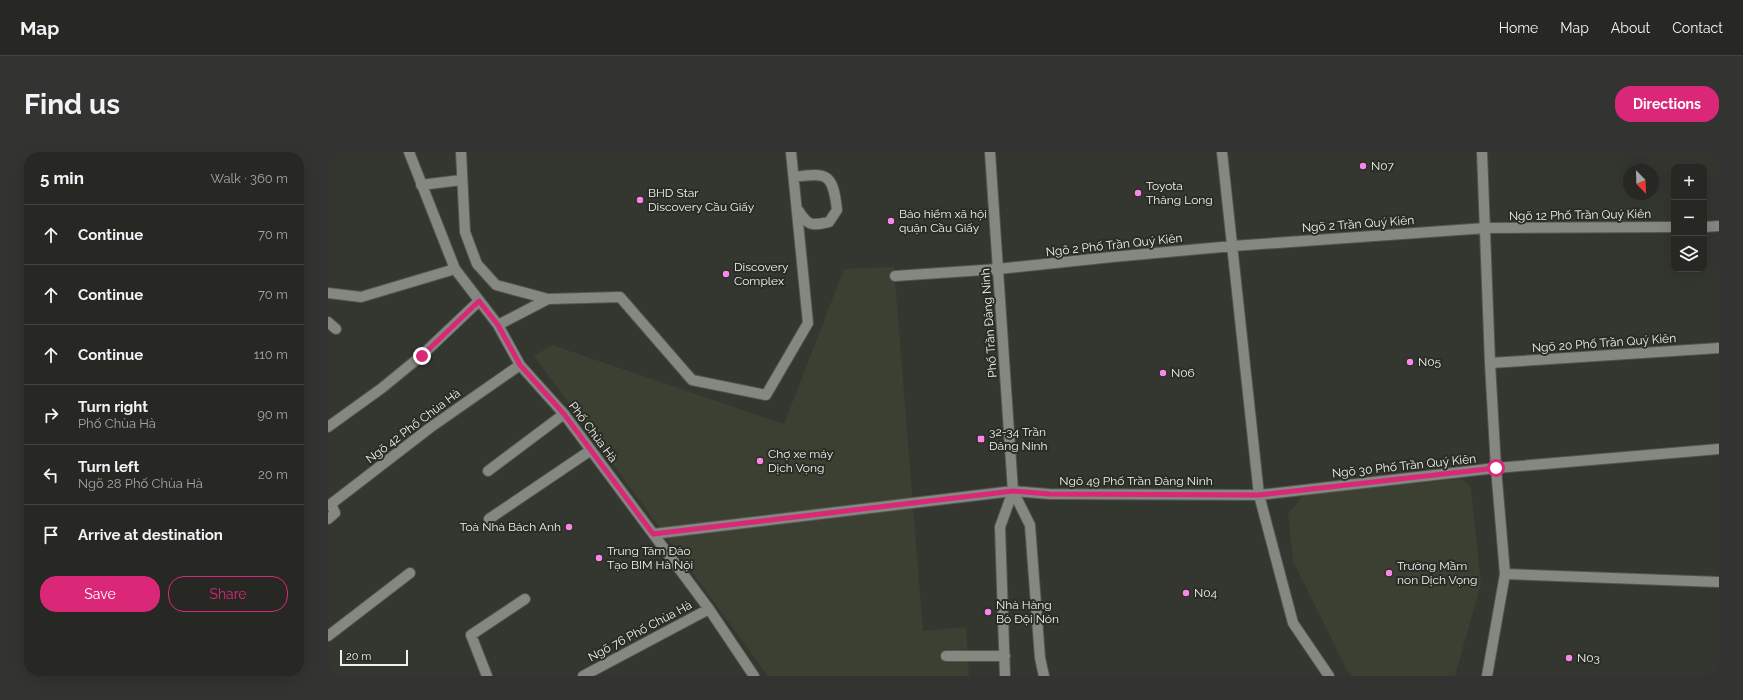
<!DOCTYPE html>
<meta charset="utf-8">
<style>
body{margin:0;font-family:Raleway,sans-serif;background:#333431;color:#f1f3f6}
.controls{position:absolute;right:12px;top:12px;display:grid;overflow:hidden;border-radius:8px;box-shadow:0 4px 16px #0002}
.controls button{width:36px;height:36px;display:grid;place-items:center;padding:0;border:0;border-bottom:1px solid #434441;background:#272824;color:#f1f3f6;font:20px sans-serif}
.compass{position:absolute;left:1295px;top:12px;width:36px;height:36px;border-radius:50%;background:#272824;box-shadow:0 4px 16px #0002;rotate:157deg}
.scale{position:absolute;left:12px;bottom:10px;width:68px;box-sizing:border-box;padding-left:4px;border:2px solid #f0f1ed;border-top:0;font-size:11px;line-height:14px;white-space:nowrap;color:#f0f1ed;-webkit-text-stroke:3px #2a2c26;paint-order:stroke}
.stop{position:absolute;width:12px;height:12px;margin:-9px;border:3px solid #db2777;border-radius:50%;background:#fff}
.stop.end{background:#db2777;border-color:#fff;box-shadow:0 1px 4px #0008}
.list{margin:0;padding:0;list-style:none}
h2{display:flex;justify-content:space-between;align-items:center;height:52px;margin:0;padding:0 16px;font-size:17px}
h2 small{font-size:13px;font-weight:400;color:#a4a6a6}
.list li{display:grid;grid-template-columns:26px 1fr auto;gap:12px;align-items:center;box-sizing:border-box;height:60px;padding:0 16px;border-top:1px solid #434441}
.list b{display:block;font-size:15px;white-space:nowrap}
.list p{margin:0;font-size:13px;white-space:nowrap;color:#a4a6a6}
.list em{font-size:13px;font-style:normal;color:#a4a6a6}
.actions{display:flex;gap:8px;padding:12px 16px}
.actions a{flex:1;padding:9px 0;border:1px solid #db2777;border-radius:16px;text-align:center;font-size:14px;color:#db2777}
.actions .main{background:#db2777;color:#fff}
.icon{flex:none;width:22px;height:22px;fill:none;stroke:currentColor;stroke-width:2;stroke-linecap:round;stroke-linejoin:round}
.map{position:relative;flex:none;width:1391px;height:524px;overflow:hidden;border-radius:16px}
header{display:flex;align-items:center;gap:24px;box-sizing:border-box;height:56px;padding:0 20px;background:#272824;border-bottom:1px solid #434441}
header strong{font-size:19px}
nav{display:flex;gap:22px;margin-inline-start:auto;font-size:14px}
.intro{display:flex;align-items:center;justify-content:space-between;box-sizing:border-box;height:96px;padding:0 24px}
h1{margin:0;font-size:28px}
.button{padding:10px 18px;border-radius:16px;background:#db2777;color:#fff;font-size:14px;font-weight:700}
main{display:flex;gap:24px;padding:0 24px}
aside{flex:1;background:#272824;border-radius:16px;box-shadow:0 4px 16px #0002}
.map>svg:first-child{display:block}
</style>
<header>
<strong>Map</strong>
<nav><a>Home</a><a>Map</a><a>About</a><a>Contact</a></nav>
</header>
<div class="intro"><h1>Find us</h1><a class="button">Directions</a></div>
<main>
<aside>
<h2>5 min<small>Walk · 360 m</small></h2>
<ul class="list">
<li><svg class="icon" aria-label="ahead" viewBox="0 0 24 24"><path d="M12 20V5M6 11l6-6 6 6"/></svg><div><b>Continue</b></div><em>70 m</em></li>
<li><svg class="icon" aria-label="ahead" viewBox="0 0 24 24"><path d="M12 20V5M6 11l6-6 6 6"/></svg><div><b>Continue</b></div><em>70 m</em></li>
<li><svg class="icon" aria-label="ahead" viewBox="0 0 24 24"><path d="M12 20V5M6 11l6-6 6 6"/></svg><div><b>Continue</b></div><em>110 m</em></li>
<li><svg class="icon" aria-label="right" viewBox="0 0 24 24"><path d="M7 20v-9h11M14 6l5 5-5 5"/></svg><div><b>Turn right</b><p>Phố Chùa Hà</p></div><em>90 m</em></li>
<li><svg class="icon" aria-label="left" viewBox="0 0 24 24"><path d="M17 20v-9H6M10 6l-5 5 5 5"/></svg><div><b>Turn left</b><p>Ngõ 28 Phố Chùa Hà</p></div><em>20 m</em></li>
<li><svg class="icon" aria-label="arrive" viewBox="0 0 24 24"><path d="M6 21V4h12l-3 4 3 4H6"/></svg><div><b>Arrive at destination</b></div></li>
</ul>
<div class="actions"><a class="main">Save</a><a>Share</a></div>
</aside>
<div class="map">
<svg width="1391" height="524" viewBox="0 0 1391 524">
<rect width="100%" height="100%" fill="#343630"/>
<path fill="#3b4033" d="M 566,115 L 595,479 L 638,475 L 641,524 L 440,524 L 206,204 L 224,193 L 456,272 L 516,117 Z
M 1134,327 L 1143,335 L 1153,432 L 1127,524 L 1024,524 L 1020,520 L 965,409 L 960,362 L 977,341 Z"/>
<g fill="none" stroke-linecap="round" stroke-linejoin="round">
<defs>
<path id="minor" d="M 81,0 L 127,117 L 170,173 L 192,213 L 236,262 L 381,457 L 426,524
M 133,0 L 137,80 L 149,112 L 168,133 L 220,147 L 292,145 L 364,228 L 438,243 L 480,171 L 463,0
M 662,0 L 685,339 L 702,373 L 712,506 L 716,524
M 894,0 L 931,343 L 965,471 L 1001,524
M 1154,0 L 1162,211 L 1168,316 L 1177,422 L 1159,524
M 466,25 C 500,20 505,22 509,58 L 501,70 C 483,74 480,74 470,58
M 93,33 L 133,28
M 1376,75 L 1391,74
M 567,124 L 670,117 L 784,105 L 905,94 L 1158,76 L 1346,75
M 0,141 L 33,145 L 127,117
M 0,170 L 8,177
M 170,173 L 220,147
M 1162,211 L 1391,196
M 0,275 L 54,236 L 93,204 L 151,149
M 160,319 L 236,262
M 0,367 L 7,361 L 3,352 L 103,275 L 192,213
M 161,367 L 263,298
M 325,382 L 685,339 L 721,342 L 931,343 L 1168,316 L 1391,297
M 1177,422 L 1391,430
M 0,484 L 82,421
M 618,504 L 677,504
M 159,524 L 143,483 L 197,447
M 255,524 L 381,457
M 677,524 L 672,375 L 685,339"/>
</defs>
<use href="#minor" stroke="#53554f" stroke-width="12"/>
<use href="#minor" stroke="#858880" stroke-width="10"/>
</g>
<g fill="none" stroke-linecap="round" stroke-linejoin="round">
<path stroke="#db2777" stroke-width="5" d="M 94,204 L 151,149 L 170,173 L 192,213 L 236,262 L 325,382 L 685,339 L 721,342 L 931,343 L 1168,316"/>
</g>
<g fill="#f987e9" stroke="#2a2c26" stroke-width="1.5">
<circle cx="1035" cy="14" r="4"/>
<circle cx="810" cy="41" r="4"/>
<circle cx="312" cy="48" r="4"/>
<circle cx="563" cy="69" r="4"/>
<circle cx="398" cy="122" r="4"/>
<circle cx="1082" cy="210" r="4"/>
<circle cx="835" cy="221" r="4"/>
<rect x="649" y="283" width="8" height="8" rx="2"/>
<circle cx="432" cy="309" r="4"/>
<circle cx="241" cy="375" r="4"/>
<circle cx="271" cy="406" r="4"/>
<circle cx="1061" cy="421" r="4"/>
<circle cx="858" cy="441" r="4"/>
<circle cx="660" cy="460" r="4"/>
<circle cx="1241" cy="506" r="4"/>
</g>
<g text-anchor="middle" stroke-width="4" stroke-linejoin="round" paint-order="stroke">
<g font-size="12" fill="#f0f1ed" stroke="#2a2c26" text-anchor="start">
<text x="1043" y="18">N07</text>
<text x="818" y="38">Toyota<tspan x="818" dy="14">Thăng Long</tspan></text>
<text x="320" y="45">BHD Star<tspan x="320" dy="14">Discovery Cầu Giấy</tspan></text>
<text x="571" y="66">Bảo hiểm xã hội<tspan x="571" dy="14">quận Cầu Giấy</tspan></text>
<text x="406" y="119">Discovery<tspan x="406" dy="14">Complex</tspan></text>
<text x="1090" y="214">N05</text>
<text x="843" y="225">N06</text>
<text x="661" y="284">32-34 Trần<tspan x="661" dy="14">Đăng Ninh</tspan></text>
<text x="440" y="306">Chợ xe máy<tspan x="440" dy="14">Dịch Vọng</tspan></text>
<text x="233" y="379" text-anchor="end">Toà Nhà Bách Anh</text>
<text x="279" y="403">Trung Tâm Đào<tspan x="279" dy="14">Tạo BIM Hà Nội</tspan></text>
<text x="1069" y="418">Trường Mầm<tspan x="1069" dy="14">non Dịch Vọng</tspan></text>
<text x="866" y="445">N04</text>
<text x="668" y="457">Nhà Hàng<tspan x="668" dy="14">Bò Đội Nón</tspan></text>
<text x="1249" y="510">N03</text>
</g>
<g font-size="12" fill="#f0f1ed" stroke="#2a2c26">
<text transform="translate(1252 63) rotate(-1)" y="4">Ngõ 12 Phố Trần Quý Kiên</text>
<text transform="translate(1030 72) rotate(-4)" y="4">Ngõ 2 Trần Quý Kiên</text>
<text transform="translate(786 93) rotate(-6)" y="4">Ngõ 2 Phố Trần Quý Kiên</text>
<text transform="translate(661 171) rotate(-94)" y="4">Phố Trần Đăng Ninh</text>
<text transform="translate(1276 191) rotate(-4)" y="4">Ngõ 20 Phố Trần Quý Kiên</text>
<text transform="translate(85 274) rotate(-37)" y="4">Ngõ 42 Phố Chùa Hà</text>
<text transform="translate(265 280) rotate(53)" y="4">Phố Chùa Hà</text>
<text transform="translate(1076 314) rotate(-6)" y="4">Ngõ 30 Phố Trần Quý Kiên</text>
<text x="808" y="333">Ngõ 49 Phố Trần Đăng Ninh</text>
<text transform="translate(312 479) rotate(-28)" y="4">Ngõ 76 Phố Chùa Hà</text>
</g>
</g>
</svg>
<div class="controls">
<button>+</button>
<button>−</button>
<button><svg class="icon" aria-label="layers" viewBox="0 0 24 24"><path d="M12 4l9 5-9 5-9-5zM3 14l9 5 9-5"/></svg></button>
</div>
<svg class="compass" viewBox="-18 -18 36 36"><path d="M0-13l5 13h-10z" fill="#e53935"/><path d="M0 13l5-13h-10z" fill="#a4a6a6"/></svg>
<div class="scale">20 m</div>
<div class="stop" style="left:1168px;top:316px"></div>
<div class="stop end" style="left:94px;top:204px"></div>
</div>
</main>
